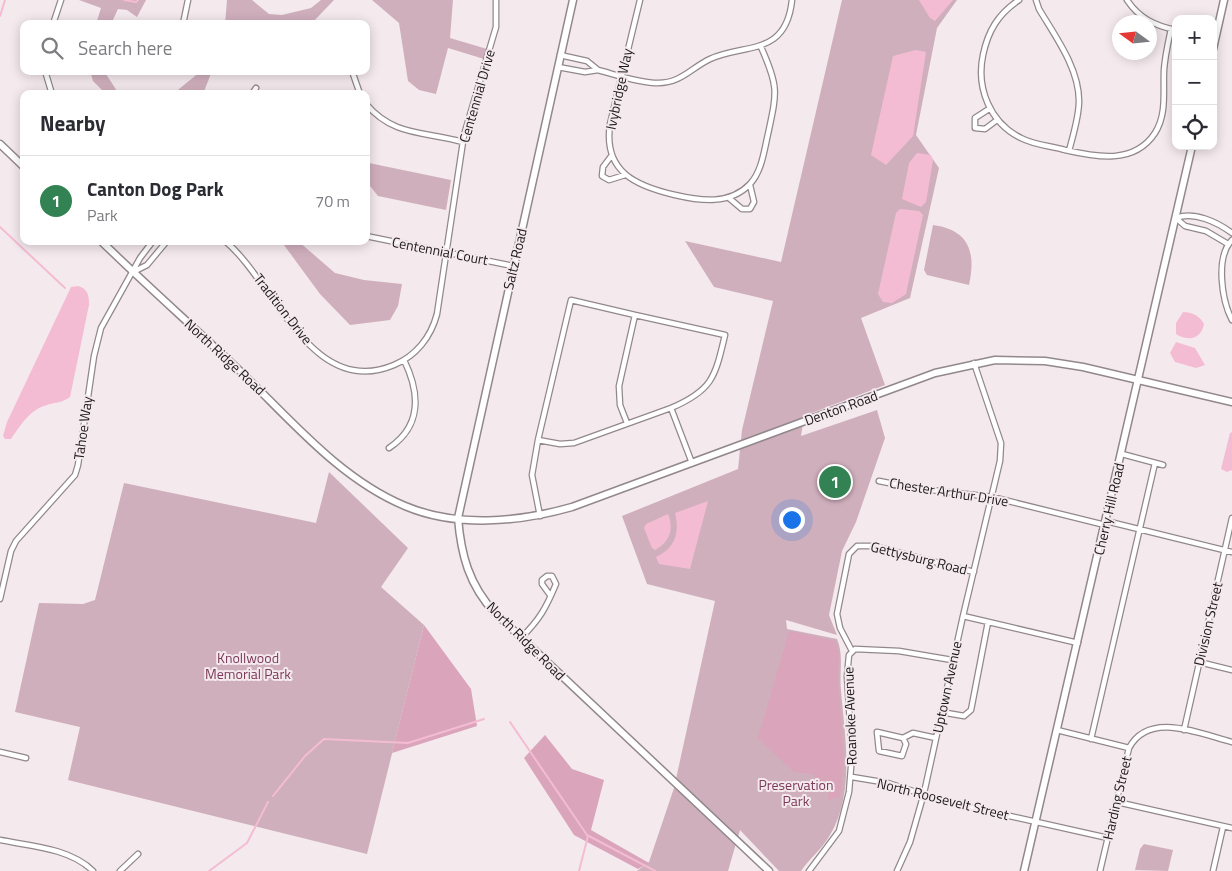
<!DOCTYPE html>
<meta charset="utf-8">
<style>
body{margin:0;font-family:"Titillium Web",sans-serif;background:#f2f2f3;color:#2b2b33}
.controls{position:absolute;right:15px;top:15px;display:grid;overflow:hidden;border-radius:10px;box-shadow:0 2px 12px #0003}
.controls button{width:45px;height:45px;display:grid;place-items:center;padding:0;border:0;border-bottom:1px solid #e1e1e2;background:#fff;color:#2b2b33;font:25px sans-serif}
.compass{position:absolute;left:1112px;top:15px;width:45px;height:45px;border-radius:50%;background:#fff;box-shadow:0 2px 12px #0003;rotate:285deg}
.you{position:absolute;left:791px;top:519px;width:18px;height:18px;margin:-12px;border:4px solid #fff;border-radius:50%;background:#1a73e8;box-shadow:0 0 0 8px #1a73e833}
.badge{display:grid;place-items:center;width:32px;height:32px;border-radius:50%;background:#338253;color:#fff;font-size:16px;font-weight:700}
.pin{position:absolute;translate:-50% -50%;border:2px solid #fff;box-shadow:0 1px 5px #0006}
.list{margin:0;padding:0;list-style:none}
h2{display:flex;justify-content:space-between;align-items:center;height:65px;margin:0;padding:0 20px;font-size:21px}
h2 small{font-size:16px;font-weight:400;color:#7c7c81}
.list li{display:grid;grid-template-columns:32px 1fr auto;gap:15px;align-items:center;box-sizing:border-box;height:90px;padding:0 20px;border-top:1px solid #e1e1e2}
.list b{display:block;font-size:19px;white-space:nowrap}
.list p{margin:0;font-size:16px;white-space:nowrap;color:#7c7c81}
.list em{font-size:16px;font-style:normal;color:#7c7c81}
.icon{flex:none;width:28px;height:28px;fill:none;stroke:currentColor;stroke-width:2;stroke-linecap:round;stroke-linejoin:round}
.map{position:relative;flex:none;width:1232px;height:871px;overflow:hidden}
.search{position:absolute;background:#fff;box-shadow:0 2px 12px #0003;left:20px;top:20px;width:350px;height:55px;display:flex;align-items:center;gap:12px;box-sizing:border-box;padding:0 18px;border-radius:10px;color:#7c7c81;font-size:19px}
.panel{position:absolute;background:#fff;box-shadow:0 2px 12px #0003;left:20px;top:90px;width:350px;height:155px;border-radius:10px}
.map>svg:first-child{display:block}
</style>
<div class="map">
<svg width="1232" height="871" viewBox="0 0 1232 871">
<rect width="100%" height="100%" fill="#f4e9ed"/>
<path fill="#d0afbc" d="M 79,0 L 146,0 L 137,17 L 127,10 L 118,9 L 111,24 L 96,24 L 101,8 Z
M 227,0 L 252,0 L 269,14 L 282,15 L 311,8 L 321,0 L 334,0 L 311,24 L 225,24 Z
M 372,0 L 453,0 L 450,38 L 487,49 L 484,59 L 448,48 L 436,94 L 419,90 L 408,81 L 399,23 Z
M 842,0 L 957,0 L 937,28 L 916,135 L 939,168 L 910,298 L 861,318 L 885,385 L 804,416 L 801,436 L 877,410 L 885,438 L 856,522 L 842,551 L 829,615 L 837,635 L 786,620 L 787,629 L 837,639 C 844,655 839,673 841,691 C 845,737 855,793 830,835 C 823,848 810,858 801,871 L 779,871 L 740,830 L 728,871 L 637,871 L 649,862 L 674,788 L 715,601 L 647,584 L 622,516 L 738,469 L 742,430 L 773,301 L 714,287 L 685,241 L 781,262 Z
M 90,71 L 104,71 L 117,91 L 126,94 L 106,94 L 93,81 Z
M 201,71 L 212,71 L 203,94 L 173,94 Z
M 366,160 L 369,163 L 451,180 L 446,210 L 378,196 L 366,181 Z
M 933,225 C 970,230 976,253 969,285 L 927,275 L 924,270 Z
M 281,241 L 298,241 L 335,273 L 364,280 L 402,284 L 398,306 L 390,320 L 350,325 L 320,294 Z
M 329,472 L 408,548 L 381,587 L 424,625 L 367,854 L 68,780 L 80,727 L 15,712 L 39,603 L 83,604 L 95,600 L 124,483 L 316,523 Z
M 1144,844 L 1173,850 L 1168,871 L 1135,870 L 1140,849 Z"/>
<path fill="#daa4bb" d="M 424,625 L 471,689 L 477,726 L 392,753 Z
M 789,631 L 835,641 C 842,654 837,667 838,682 C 841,721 846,758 840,797 L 828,800 L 828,790 L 820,786 L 813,774 L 794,772 L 758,738 Z
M 545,735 L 572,769 L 604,780 L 591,830 L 649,863 L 638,869 L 574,835 L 524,758 Z"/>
<path fill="#f4bcd3" d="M 919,0 L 953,0 L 935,21 L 930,18 Z
M 916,50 L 926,52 L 913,136 L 886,165 L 871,155 L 893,56 Z
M 917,153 L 931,155 L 933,160 L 926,202 L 921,207 L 902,199 L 909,163 Z
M 900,209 L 919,211 L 923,215 L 906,294 L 892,303 L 883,302 L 878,294 L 896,213 Z
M 78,286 C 88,289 89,295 89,305 L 70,397 C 62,403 56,402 47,405 C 29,410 21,425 11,439 L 5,439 L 3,436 L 7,422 L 71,287 Z
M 1183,312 C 1192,312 1200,316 1204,324 C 1201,339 1189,342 1176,334 L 1176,323 Z
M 1176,342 L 1195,348 L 1205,365 L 1196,368 L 1175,362 L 1170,353 Z
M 1232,432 L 1232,470 L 1227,472 L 1221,469 L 1230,433 Z
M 708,501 L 690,569 L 659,564 L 656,557 C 675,548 680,533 675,513 Z
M 668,514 C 674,529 670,542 655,550 L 652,548 L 644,528 L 646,524 Z"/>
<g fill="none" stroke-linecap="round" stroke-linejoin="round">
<path stroke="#f4bcd3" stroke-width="2" d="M 124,0 L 136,2 L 138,0
M 0,16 L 5,0
M 0,227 L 65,288
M 510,722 L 587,835 L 655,871
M 273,796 L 305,756 L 324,739 L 408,743 L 484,719
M 209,871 L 247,843 L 268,802
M 579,871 L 588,836"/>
<defs>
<path id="street" d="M 640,0 L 610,124 C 603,172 636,186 675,195 C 701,201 730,205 750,184 C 762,171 764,151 768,134 C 777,92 779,87 761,47
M 1019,0 C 998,14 988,31 983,55 C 976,88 990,123 1021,138 C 1034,145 1051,146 1065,150 C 1096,157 1134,165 1155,133 C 1167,114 1163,92 1164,70 C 1165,56 1168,43 1171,29
M 1036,0 L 1039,9 C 1055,36 1079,68 1079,101 C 1079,117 1073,135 1069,151
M 1127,0 C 1139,18 1155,26 1176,30
M 53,24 L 61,0
M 183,24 L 188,0
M 558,67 L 585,72 L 598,70 L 587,61 L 560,55
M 598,70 C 617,75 639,83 658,83 C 681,83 691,68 710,59 C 745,43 786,57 792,0
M 45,71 L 52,94
M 352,71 L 360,94
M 252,94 L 256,88
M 366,104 C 394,137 425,131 463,142
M 989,109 L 975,118 L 975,128 L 985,129 L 997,120
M 612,155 L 603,167 L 602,176 L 609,180 L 625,175
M 729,198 L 742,209 L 750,209 L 754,202 L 750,185
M 366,236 L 513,266
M 1232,240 C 1215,257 1222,301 1232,320
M 225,241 C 274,281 311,400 394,365 C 416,356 431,337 437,314 L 464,135 L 496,27 L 496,0
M 1228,244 L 1206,231 L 1185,226 L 1176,218 C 1194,211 1217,222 1232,233
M 133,272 L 147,265 L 167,241
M 635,315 L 725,335 C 715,377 713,390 671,408
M 538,440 L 571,300 L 635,315 L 619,386 L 620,405 L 627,423
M 389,448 C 422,426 420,393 404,360
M 1122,454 L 1163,465
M 879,481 L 914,488 L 992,497 L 1105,525
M 540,516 L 532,475 L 538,440 L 560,444 L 574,443 L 671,408 L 692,463
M 1106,521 L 1232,552
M 0,599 L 11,551 L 16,541 L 75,475 L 78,465 L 94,356 L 101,328 L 140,258 L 153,241
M 963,616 L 1000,461 L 1001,443 L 974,363
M 521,638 C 540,619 546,608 556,584 L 552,576 L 547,576 L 542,580 L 542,584 L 550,595
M 852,651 L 840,628 L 837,614 L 849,554 L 857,546 L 873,546 L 974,572
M 1199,662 L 1232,670
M 941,712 L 964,716 L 971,710 L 988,622
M 1057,730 L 1129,748
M 1184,730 L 1232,518
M 903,738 L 906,744 L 902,756 L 879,751 L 877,732 L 903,738 L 913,733 L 936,738
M 1091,739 L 1155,463
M 0,752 L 26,758
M 852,777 L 888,783 L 947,802 L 1108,838
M 1117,802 L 1232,828
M 0,840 C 30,846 70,848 93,871
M 120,871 L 138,854
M 809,871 L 839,831 L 849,792 L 852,755 L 847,676 L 849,655 L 855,649 L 899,651 L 952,660
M 897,871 L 910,842 L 924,793 L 963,616 L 1078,643
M 1100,871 L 1129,748 C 1149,710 1200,734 1232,742
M 1213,871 L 1223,827"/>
<path id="secondary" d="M 573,0 L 458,518 C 461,555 469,585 495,613 L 769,871
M 1213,49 L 1224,0
M 0,144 L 24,167
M 101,241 C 147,286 195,328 242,373 C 291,420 340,479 405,506 C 457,528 519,522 572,507 L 935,373 L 995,360 L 1045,361 L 1083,367 L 1232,402
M 1024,871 L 1192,146"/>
</defs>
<use href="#street" stroke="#92888c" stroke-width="7"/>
<use href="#secondary" stroke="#92888c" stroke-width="9"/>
<use href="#street" stroke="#fff" stroke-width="4.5"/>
<use href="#secondary" stroke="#fff" stroke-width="6"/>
</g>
<g text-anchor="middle" stroke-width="4" stroke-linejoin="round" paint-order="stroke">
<g font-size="14" fill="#1c181a" stroke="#f4e9ed">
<text transform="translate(619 89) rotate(-78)" y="5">Ivybridge Way</text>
<text transform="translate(477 96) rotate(-74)" y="5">Centennial Drive</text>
<text transform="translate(440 251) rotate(11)" y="5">Centennial Court</text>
<text transform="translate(515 259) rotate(-77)" y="5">Saltz Road</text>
<text transform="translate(283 309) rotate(52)" y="5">Tradition Drive</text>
<text transform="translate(225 357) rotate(43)" y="5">North Ridge Road</text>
<text transform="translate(841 408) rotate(-20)" y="5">Denton Road</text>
<text transform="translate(83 428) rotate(-82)" y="5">Tahoe Way</text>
<text transform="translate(949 492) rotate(9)" y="5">Chester Arthur Drive</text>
<text transform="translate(1109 509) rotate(-77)" y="5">Cherry Hill Road</text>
<text transform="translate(919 558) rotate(14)" y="5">Gettysburg Road</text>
<text transform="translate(1208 624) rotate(-77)" y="5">Division Street</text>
<text transform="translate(526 641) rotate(45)" y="5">North Ridge Road</text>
<text transform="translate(947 687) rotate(-78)" y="5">Uptown Avenue</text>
<text transform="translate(850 716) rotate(-92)" y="5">Roanoke Avenue</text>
<text transform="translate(1117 798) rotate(-77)" y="5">Harding Street</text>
<text transform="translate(943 799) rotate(14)" y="5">North Roosevelt Street</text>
</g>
<g font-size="14" fill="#7c3a5a" stroke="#f4e9ed">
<text x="248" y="663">Knollwood<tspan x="248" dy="16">Memorial Park</tspan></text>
<text x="796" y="790">Preservation<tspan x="796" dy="16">Park</tspan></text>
</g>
</g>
</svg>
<div class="controls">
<button>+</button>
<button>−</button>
<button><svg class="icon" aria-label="locate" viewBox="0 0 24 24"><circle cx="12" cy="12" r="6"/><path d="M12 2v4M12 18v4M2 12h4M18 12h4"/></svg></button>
</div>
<svg class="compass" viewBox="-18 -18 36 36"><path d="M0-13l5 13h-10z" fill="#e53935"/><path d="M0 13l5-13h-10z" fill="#7c7c81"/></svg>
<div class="you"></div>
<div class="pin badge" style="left:835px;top:482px">1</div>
<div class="search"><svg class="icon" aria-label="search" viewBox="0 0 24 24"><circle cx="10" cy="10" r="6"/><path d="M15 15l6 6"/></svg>Search here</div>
<section class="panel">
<h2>Nearby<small></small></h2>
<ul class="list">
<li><span class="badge">1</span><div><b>Canton Dog Park</b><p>Park</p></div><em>70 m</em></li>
</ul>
</section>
</div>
